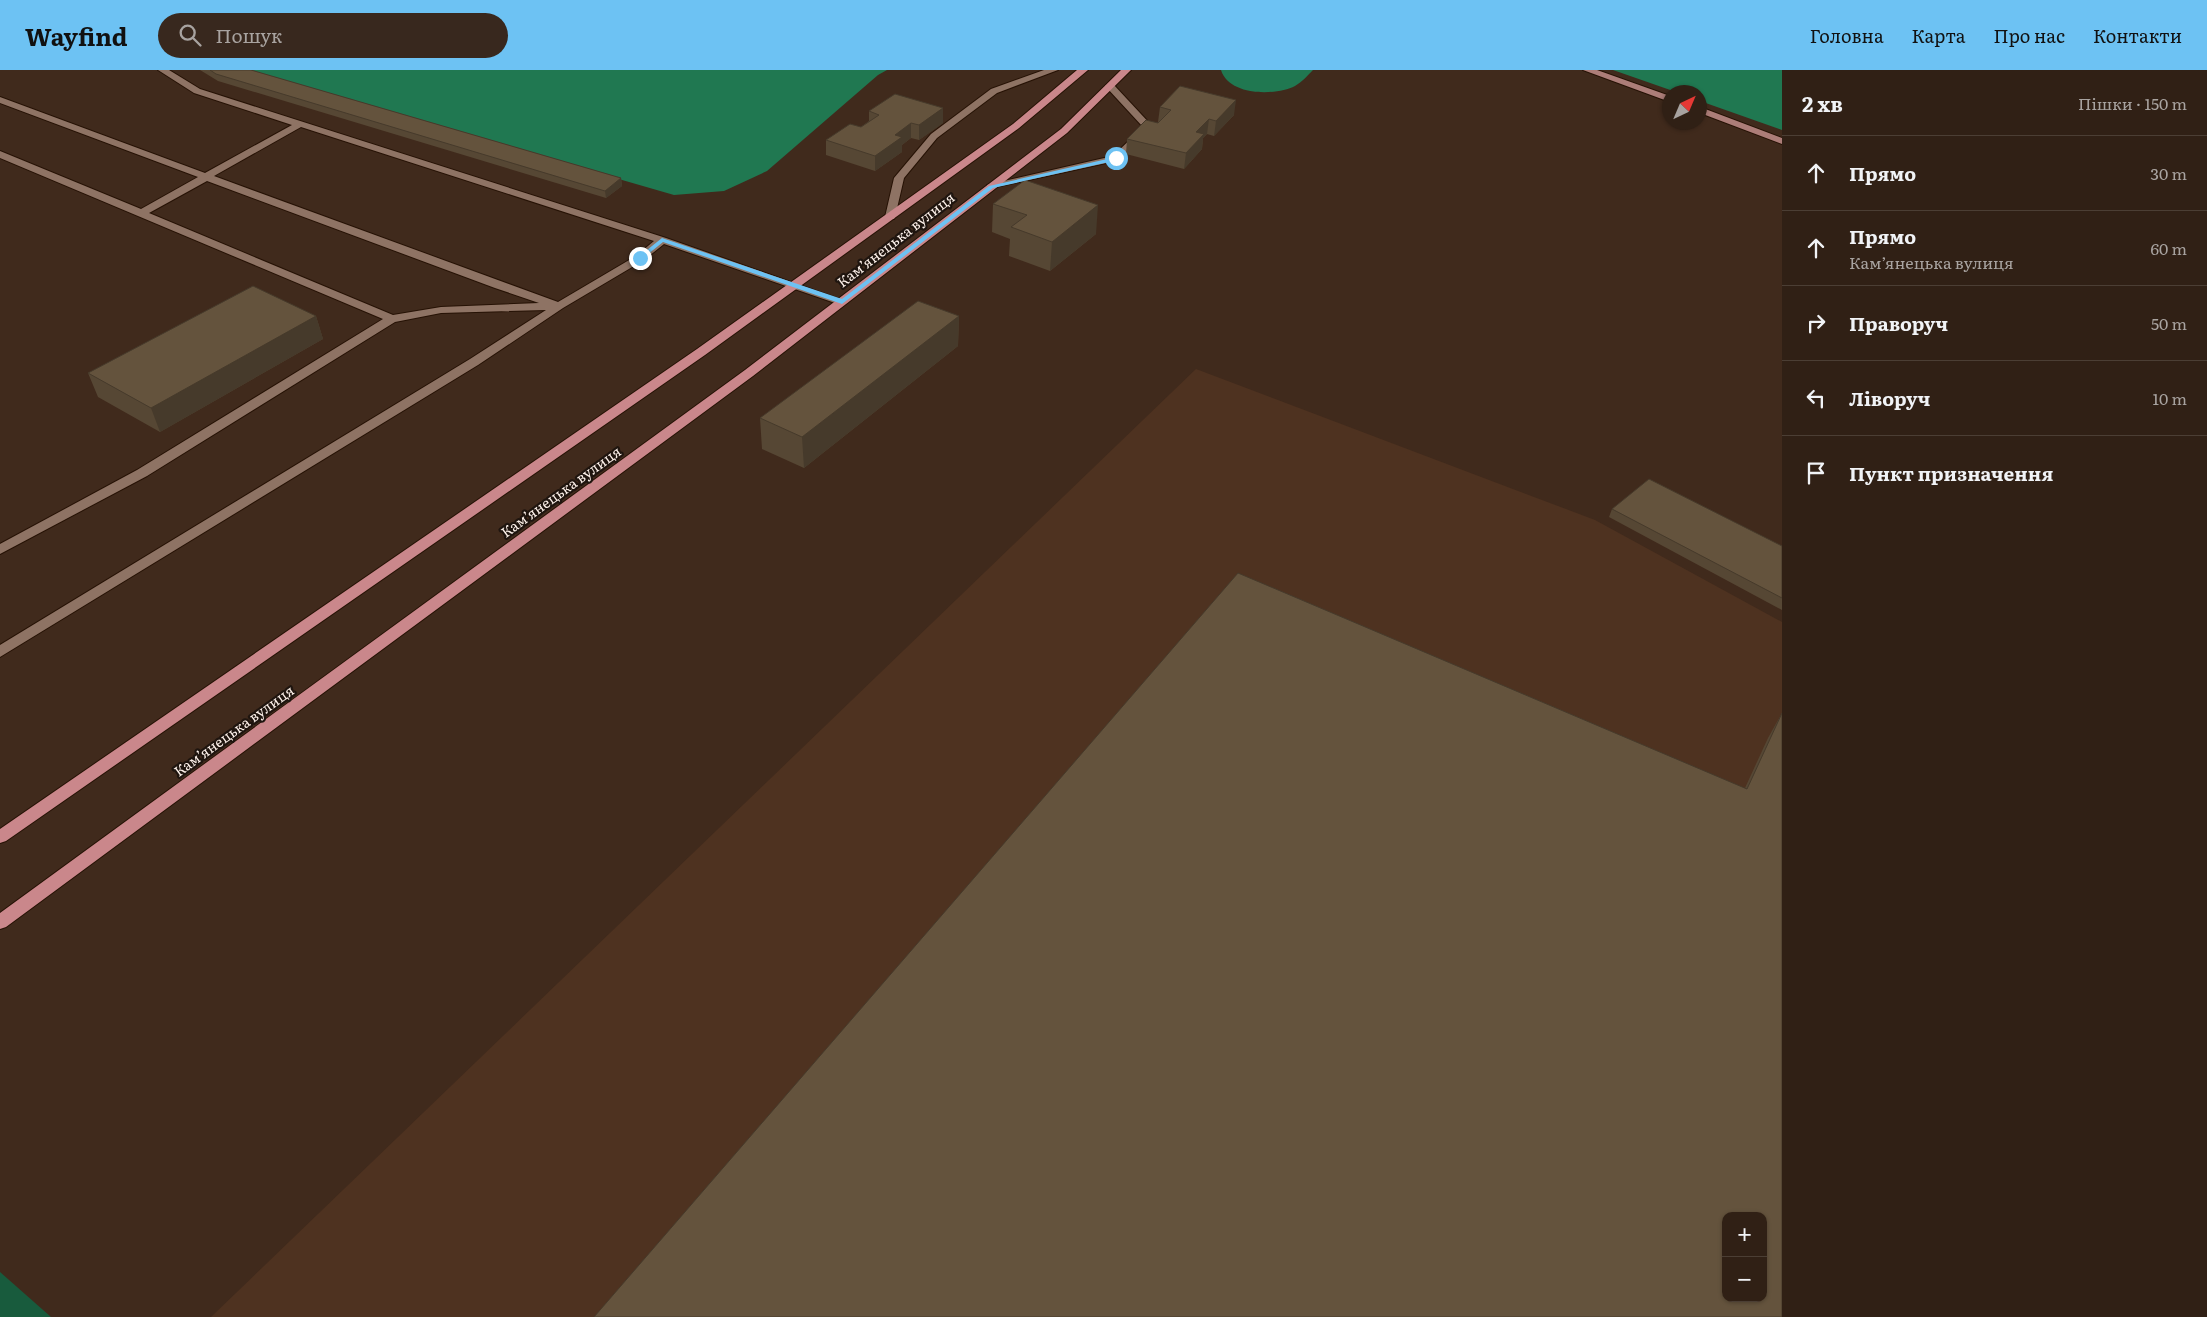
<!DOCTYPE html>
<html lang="uk">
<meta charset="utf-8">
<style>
body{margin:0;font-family:Literata,serif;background:#38281e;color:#f1f3f6}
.controls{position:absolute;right:15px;bottom:15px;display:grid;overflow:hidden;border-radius:10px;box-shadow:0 1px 4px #0004}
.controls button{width:45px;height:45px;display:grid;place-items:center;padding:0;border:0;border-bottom:1px solid #4b3e34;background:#302015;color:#f1f3f6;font:25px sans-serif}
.compass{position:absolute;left:1662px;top:15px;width:45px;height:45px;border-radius:50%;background:#302015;box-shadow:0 1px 4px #0004;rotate:44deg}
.stop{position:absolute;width:15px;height:15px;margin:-11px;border:4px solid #6dc2f3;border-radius:50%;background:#fff}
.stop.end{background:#6dc2f3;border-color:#fff;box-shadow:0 1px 5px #0008}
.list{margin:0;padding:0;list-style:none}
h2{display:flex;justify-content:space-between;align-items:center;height:65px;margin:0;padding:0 20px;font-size:21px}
h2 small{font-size:16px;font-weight:400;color:#a8a3a0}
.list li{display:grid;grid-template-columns:32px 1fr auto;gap:15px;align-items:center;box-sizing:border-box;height:75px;padding:0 20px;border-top:1px solid #4b3e34}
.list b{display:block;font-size:19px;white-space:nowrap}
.list p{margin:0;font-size:16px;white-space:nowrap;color:#a8a3a0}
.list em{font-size:16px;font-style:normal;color:#a8a3a0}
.icon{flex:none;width:28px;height:28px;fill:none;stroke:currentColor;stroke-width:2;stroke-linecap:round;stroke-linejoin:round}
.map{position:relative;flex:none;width:1782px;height:1247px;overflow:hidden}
header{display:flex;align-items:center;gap:30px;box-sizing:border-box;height:70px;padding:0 25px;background:#6dc2f3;color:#111}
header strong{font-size:24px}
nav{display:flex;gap:28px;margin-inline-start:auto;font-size:18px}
.search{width:350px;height:45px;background:#38281e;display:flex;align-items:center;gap:12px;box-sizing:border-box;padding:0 18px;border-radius:28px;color:#a8a3a0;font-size:19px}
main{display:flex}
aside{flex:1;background:#302015}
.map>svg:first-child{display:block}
</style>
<header>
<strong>Wayfind</strong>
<div class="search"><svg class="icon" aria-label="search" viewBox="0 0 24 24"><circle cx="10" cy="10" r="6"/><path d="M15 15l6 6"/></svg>Пошук</div>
<nav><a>Головна</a><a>Карта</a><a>Про нас</a><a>Контакти</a></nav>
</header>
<main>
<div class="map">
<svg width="1782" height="1247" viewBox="0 0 1782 1247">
<rect width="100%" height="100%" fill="#402a1c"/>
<path fill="#4e3220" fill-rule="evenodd" d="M 1196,299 L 1595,450 L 1782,552 L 1782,1247 L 211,1247 ZM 1726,1146 L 1763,1146 L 1763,1228 L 1726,1228 Z"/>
<path fill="#185b3d" d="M 0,1202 L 51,1247 L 0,1247 Z"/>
<path fill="#207851" d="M 242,0 L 887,0 L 878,5 L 767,101 L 724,121 L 674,125 Z
M 1221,0 L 1313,0 C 1308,5 1302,12 1295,16 C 1275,26 1229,26 1221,0 Z
M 1613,0 L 1782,0 L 1782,60 L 1700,31 L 1700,22 L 1676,22 Z"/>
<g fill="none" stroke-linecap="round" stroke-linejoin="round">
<defs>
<path id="lane" d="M 158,0 L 169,0 L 200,19 L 666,168 L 848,232 L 842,235 L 838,234 L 664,174 L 644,190 L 563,238 L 478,295 L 0,587 L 0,575 L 470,289 L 546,240 L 441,243 L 395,252 L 147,406 L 0,484 L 0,474 L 137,400 L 383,249 L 0,88 L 0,81 L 141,139 L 198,107 L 0,33 L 0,27 L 205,103 L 292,55 L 194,23 ZM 301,57 L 654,171 L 636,186 L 558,232 L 214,106 ZM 207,111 L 495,218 L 539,233 L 441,237 L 393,245 L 149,143 Z
M 1044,0 L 1058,0 L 997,23 L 937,68 L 904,108 L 895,147 L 894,149 L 886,149 L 885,147 L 894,108 L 931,64 L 991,19 Z
M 1110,13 L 1113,14 L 1153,57 L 1120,90 L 987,119 L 987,115 L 1113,86 L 1143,57 L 1107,18 L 1105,16 Z"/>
<path id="secondary" d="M 1583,0 L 1597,0 L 1670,26 L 1670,32 Z
M 1700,37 L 1782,68 L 1782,74 L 1700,43 Z"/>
<path id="primary" d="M 1077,0 L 1088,0 L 1019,58 L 705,285 L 6,771 L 0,773 L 0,759 L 697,279 L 1013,54 Z
M 1121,0 L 1131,0 L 1067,63 L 753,306 L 6,857 L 0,859 L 0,843 L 745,300 L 1061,59 Z"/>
</defs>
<use href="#lane" stroke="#261205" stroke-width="2"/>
<use href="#secondary" stroke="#261205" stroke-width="2"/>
<use href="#primary" stroke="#261205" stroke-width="2"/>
<use href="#lane" fill="#8e7364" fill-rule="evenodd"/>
<use href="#secondary" fill="#ac7d78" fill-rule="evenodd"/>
<use href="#primary" fill="#ca878b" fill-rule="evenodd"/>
</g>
<path fill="#564734" d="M 200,0 L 251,0 L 621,108 L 622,116 L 606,128 L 218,11 Z
M 1160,37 L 1234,45 L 1214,66 L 1207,64 L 1203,68 L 1202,79 L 1184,99 L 1126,84 L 1127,69 L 1159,52 L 1158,52 Z
M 869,41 L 943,53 L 919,70 L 911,68 L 902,75 L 902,82 L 875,101 L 826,85 L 826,70 L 861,57 L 869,51 Z
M 993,134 L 1096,164 L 1050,201 L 1009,186 L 1010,169 L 992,162 Z
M 316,246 L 323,269 L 160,362 L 98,327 L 88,303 Z
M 959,246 L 958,276 L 804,398 L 762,379 L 760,348 Z
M 1612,439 L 1782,476 L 1782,540 L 1609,447 Z
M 1782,643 L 1782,1247 L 1745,718 L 1768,668 Z"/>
<path fill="#463a2b" d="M 1236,30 L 1234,45 L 1214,66 L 1216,51 Z
M 943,38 L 943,53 L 919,70 L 919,55 Z
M 1209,49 L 1207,64 L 1203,68 L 1202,79 L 1184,99 L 1186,83 L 1196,62 Z
M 911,53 L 911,68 L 902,75 L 902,82 L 875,101 L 875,86 L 895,65 Z
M 621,108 L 622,116 L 606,128 L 605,121 Z
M 1098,135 L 1096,164 L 1050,201 L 1052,172 Z
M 316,246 L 323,269 L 160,362 L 151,338 Z
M 959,246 L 958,276 L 804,398 L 802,367 Z"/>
<path fill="#64533d" stroke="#463a2b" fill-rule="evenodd" d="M 210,0 L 251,0 L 621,108 L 605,121 L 216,4 Z
M 1180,16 L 1236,30 L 1216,51 L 1209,49 L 1196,62 L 1204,64 L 1186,83 L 1127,69 L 1146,50 L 1158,53 L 1171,40 L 1160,37 Z
M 895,24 L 943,38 L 919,55 L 911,53 L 895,65 L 902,67 L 875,86 L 826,70 L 850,54 L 861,57 L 879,45 L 869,41 Z
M 1025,110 L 1098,135 L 1052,172 L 1011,157 L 1027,145 L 993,134 Z
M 253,216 L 316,246 L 151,338 L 88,303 Z
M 918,231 L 959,246 L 802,367 L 760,348 Z
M 1649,409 L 1782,476 L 1782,528 L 1612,439 Z
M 1238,503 L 1747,719 L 1782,643 L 1782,1247 L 594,1247 ZM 1726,1146 L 1763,1146 L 1763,1228 L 1726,1228 Z"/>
<path fill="#6dc2f3" d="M 1116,87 L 1118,90 L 993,118 L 842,234 L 663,172 L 642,189 L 637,188 L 662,168 L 842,229 L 989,116 Z"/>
<g text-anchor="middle" stroke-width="4.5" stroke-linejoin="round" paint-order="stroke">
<g font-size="14" fill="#fef2eb" stroke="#1f150f">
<text transform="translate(896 170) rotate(-38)" y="5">Камʼянецька вулиця</text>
<text transform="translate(561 422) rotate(-36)" y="5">Камʼянецька вулиця</text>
<text transform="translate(234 661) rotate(-36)" y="5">Камʼянецька вулиця</text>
</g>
</g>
</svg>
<div class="controls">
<button>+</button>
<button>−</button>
</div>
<svg class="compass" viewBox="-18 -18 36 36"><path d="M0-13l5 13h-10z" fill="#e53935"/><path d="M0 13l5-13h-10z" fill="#a8a3a0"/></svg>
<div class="stop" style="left:1116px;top:88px"></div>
<div class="stop end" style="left:640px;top:188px"></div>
</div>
<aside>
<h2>2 хв<small>Пішки · 150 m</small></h2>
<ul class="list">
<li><svg class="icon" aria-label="ahead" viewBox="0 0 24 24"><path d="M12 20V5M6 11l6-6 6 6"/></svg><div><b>Прямо</b></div><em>30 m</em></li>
<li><svg class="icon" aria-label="ahead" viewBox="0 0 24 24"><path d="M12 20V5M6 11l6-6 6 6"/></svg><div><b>Прямо</b><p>Камʼянецька вулиця</p></div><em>60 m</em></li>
<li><svg class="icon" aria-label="right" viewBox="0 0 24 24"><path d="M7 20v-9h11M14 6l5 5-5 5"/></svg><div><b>Праворуч</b></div><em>50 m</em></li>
<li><svg class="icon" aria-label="left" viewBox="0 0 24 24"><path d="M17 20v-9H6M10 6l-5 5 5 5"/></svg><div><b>Ліворуч</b></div><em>10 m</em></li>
<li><svg class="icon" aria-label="arrive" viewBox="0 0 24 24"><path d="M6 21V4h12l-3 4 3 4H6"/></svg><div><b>Пункт призначення</b></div></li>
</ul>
</aside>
</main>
